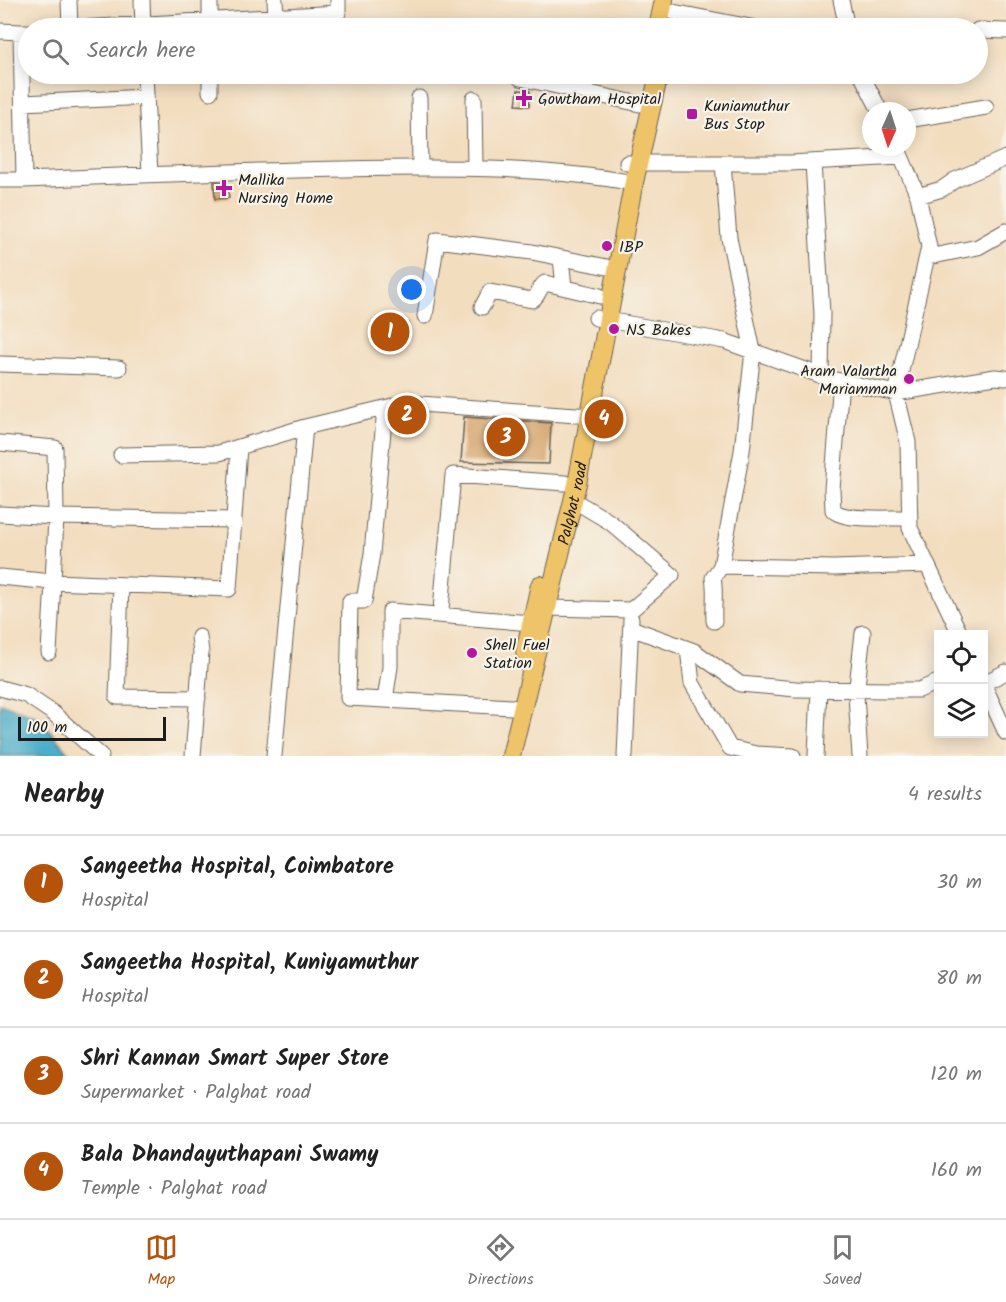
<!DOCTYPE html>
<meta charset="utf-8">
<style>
body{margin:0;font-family:Kalam,sans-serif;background:#f6f6f6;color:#222}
.controls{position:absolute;right:18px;bottom:18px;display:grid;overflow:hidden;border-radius:0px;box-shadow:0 3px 15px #0003}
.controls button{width:54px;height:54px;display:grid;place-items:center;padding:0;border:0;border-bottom:2px solid #e0e0e0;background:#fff;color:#222;font:30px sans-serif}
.compass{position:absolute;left:862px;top:102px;width:54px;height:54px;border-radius:50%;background:#fff;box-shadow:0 3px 15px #0003;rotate:183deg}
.scale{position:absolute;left:18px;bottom:15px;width:148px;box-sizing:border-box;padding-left:6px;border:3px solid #1c1c1c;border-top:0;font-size:16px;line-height:21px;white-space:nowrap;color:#1c1c1c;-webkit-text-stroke:4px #f7f3e8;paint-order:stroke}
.you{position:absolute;left:412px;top:290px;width:21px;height:21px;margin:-15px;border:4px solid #fff;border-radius:50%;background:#1a73e8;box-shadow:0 0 0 9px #1a73e833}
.badge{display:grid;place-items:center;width:39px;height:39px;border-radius:50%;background:#b45309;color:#fff;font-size:20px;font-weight:700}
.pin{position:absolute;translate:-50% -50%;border:3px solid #fff;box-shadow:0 2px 6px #0006}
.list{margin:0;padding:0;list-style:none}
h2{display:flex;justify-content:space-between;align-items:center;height:78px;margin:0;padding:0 24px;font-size:26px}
h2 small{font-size:20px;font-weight:400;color:#767676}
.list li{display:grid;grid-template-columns:39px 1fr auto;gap:18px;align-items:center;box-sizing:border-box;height:96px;padding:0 24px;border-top:2px solid #e0e0e0}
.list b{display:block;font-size:22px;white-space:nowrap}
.list p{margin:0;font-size:20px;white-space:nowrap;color:#767676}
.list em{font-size:20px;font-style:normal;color:#767676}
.icon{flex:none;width:33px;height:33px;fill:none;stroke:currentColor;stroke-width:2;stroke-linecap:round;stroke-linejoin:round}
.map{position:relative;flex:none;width:1006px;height:756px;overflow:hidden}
.search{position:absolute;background:#fff;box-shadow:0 3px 15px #0003;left:18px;right:18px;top:18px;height:66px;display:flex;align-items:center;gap:15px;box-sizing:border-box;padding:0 21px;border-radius:33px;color:#767676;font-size:22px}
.sheet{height:462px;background:#fff}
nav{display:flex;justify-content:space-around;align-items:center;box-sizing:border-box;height:84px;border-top:2px solid #e0e0e0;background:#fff;font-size:16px;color:#767676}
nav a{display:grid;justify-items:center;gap:3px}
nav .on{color:#b45309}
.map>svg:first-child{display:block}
</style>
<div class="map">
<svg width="1006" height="756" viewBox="0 0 1006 756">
<rect width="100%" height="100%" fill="#f7f3e8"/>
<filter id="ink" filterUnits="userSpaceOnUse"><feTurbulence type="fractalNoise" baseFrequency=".0167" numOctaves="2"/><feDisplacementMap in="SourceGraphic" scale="12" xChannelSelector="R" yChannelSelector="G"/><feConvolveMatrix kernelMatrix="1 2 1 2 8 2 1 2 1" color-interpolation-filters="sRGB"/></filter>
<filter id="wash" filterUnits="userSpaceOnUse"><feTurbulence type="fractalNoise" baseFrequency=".008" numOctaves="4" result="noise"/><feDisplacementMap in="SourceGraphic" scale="24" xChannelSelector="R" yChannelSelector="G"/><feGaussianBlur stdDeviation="1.35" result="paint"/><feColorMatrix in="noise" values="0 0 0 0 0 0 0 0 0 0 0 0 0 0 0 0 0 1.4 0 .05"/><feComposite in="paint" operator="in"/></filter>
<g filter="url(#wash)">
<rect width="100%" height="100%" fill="#f3ddbf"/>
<path fill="#4cadcb" stroke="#346474" stroke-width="1.5" d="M 0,703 L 39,718 L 71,756 L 0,756 Z"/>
<g id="blocks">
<path fill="#d4a168" d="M 518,90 L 530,91 L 529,106 L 516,105 Z
M 214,182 L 227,182 L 229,198 L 215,199 Z
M 381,319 L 409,323 L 406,341 L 378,336 Z
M 406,413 L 419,414 L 420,420 L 394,421 L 394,416 Z
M 464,417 L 551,423 L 549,464 L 461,462 Z"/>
</g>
</g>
<g filter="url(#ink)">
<use href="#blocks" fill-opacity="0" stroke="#676055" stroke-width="1.5"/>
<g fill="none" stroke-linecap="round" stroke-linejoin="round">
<defs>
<path id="minor" d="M 69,0 L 70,28
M 142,0 L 143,28
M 210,0 L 210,28
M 275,0 L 276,16
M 841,0 L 847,28
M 673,12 L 756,28
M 80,28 L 338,13 L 338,0
M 978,30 L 1006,31
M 0,31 L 21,32
M 28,32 L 21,32 L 24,180 C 131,175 237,171 343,169 C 441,167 538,166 634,183
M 145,74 L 150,174
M 861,74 L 880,111
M 520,78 L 640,104
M 210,92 L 210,74
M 419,98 L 420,167
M 474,99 L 475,168
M 23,103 L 146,97
M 907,120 L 986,107
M 897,147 L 918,196 L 929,247 L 896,393 L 908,442 L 910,528 L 960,634
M 813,162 L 822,314 L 821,376
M 627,163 L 790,163 L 901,157
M 723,163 L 729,238 L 753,351 L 742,451 L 721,566 L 834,568 L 927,565
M 0,180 L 24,180
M 918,196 L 942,189 L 955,180 L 1006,158
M 928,257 L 978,247 L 1006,231
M 561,258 L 564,287
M 482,307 L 490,292 L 532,300 C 539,296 539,287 545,283 L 600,296
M 425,316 L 437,240 L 532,252 L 607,267
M 596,318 L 724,341 L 831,379 L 896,393 L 995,377 L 1006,378
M 0,364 L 119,368
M 841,382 L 832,489 L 833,510 C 844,522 893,517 910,518
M 0,443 L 55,448 L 56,517 L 53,582 L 229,589 L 239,447 L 305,427
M 121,455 L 219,453 L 239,447
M 0,514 L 56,517 L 234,520
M 0,577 L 53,582 L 49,652
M 121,585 L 117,697 L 198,698
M 548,608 L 631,610 L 672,575 L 610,522 L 573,500
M 441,610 L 453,475 L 565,483
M 714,621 C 713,606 716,592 713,578 L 721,566
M 631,628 L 694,651 L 740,684 L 796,689 L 893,690 L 919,690 L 938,682
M 688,649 L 692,683 L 730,748 L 756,754 L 793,756
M 984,683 L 1006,672
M 984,685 L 1006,733
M 0,688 L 26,695 L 53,713 L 101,756
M 385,700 L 348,698 L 350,601 L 364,601 L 372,554 L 385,408
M 512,707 L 385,700 L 390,667 L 390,611 L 531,623
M 193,756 L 201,652 L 199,637
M 274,756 L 305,427 L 405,403 L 591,416
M 625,756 L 631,619
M 816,756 L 819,689
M 860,756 L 856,695 L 863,633"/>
<g id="major">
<path d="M 658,28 L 664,0"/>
<path d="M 525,652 L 540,585"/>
<path id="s1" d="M 511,756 L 577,484 L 632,191 L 659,74"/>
</g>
</defs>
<use href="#minor" stroke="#676055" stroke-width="17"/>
<use href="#major" stroke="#676055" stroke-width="20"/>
<use href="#minor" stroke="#fff" stroke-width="15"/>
<use href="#major" stroke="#efc469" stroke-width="18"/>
</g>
</g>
<g fill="#b5179e" stroke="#f7f3e8" stroke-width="2">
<path d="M521 89h6v6h6v6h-6v6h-6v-6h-6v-6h6z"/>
<rect x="686" y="108" width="12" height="12" rx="3"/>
<path d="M221 179h6v6h6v6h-6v6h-6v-6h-6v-6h6z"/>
<circle cx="607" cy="246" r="6"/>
<circle cx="614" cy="329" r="6"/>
<circle cx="909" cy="379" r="6"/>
<circle cx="472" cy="653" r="6"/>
</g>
<g text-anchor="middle" stroke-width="4.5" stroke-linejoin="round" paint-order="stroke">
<g font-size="16" fill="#1c1c1c" stroke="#f7f3e8" text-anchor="start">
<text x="538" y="104">Gowtham Hospital</text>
<text x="704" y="111">Kuniamuthur<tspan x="704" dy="18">Bus Stop</tspan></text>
<text x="238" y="185">Mallika<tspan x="238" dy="18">Nursing Home</tspan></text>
<text x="619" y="252">IBP</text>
<text x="626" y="335">NS Bakes</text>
<text x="897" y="376" text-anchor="end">Aram Valartha<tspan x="897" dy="18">Mariamman</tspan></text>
<text x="484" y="650">Shell Fuel<tspan x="484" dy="18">Station</tspan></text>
</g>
<g font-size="16" fill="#1c1c1c" stroke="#f7f3e8">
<text dy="6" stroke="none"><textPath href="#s1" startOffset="260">Palghat road</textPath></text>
</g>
</g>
</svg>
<div class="controls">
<button><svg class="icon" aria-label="locate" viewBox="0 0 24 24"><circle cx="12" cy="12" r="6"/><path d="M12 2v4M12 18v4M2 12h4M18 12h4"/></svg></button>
<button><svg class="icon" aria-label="layers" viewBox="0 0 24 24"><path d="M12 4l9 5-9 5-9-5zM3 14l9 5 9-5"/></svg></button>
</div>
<svg class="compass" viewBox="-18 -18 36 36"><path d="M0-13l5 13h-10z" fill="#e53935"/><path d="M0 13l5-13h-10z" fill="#767676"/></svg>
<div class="scale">100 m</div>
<div class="you"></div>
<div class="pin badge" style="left:390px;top:332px">1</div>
<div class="pin badge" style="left:407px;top:415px">2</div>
<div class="pin badge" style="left:506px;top:437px">3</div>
<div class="pin badge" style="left:604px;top:419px">4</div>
<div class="search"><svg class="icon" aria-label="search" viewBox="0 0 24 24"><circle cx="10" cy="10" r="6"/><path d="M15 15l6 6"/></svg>Search here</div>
</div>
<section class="sheet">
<h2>Nearby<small>4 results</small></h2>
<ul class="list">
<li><span class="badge">1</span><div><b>Sangeetha Hospital, Coimbatore</b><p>Hospital</p></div><em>30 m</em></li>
<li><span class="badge">2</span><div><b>Sangeetha Hospital, Kuniyamuthur</b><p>Hospital</p></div><em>80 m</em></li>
<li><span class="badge">3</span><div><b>Shri Kannan Smart Super Store</b><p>Supermarket · Palghat road</p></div><em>120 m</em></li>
<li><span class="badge">4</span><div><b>Bala Dhandayuthapani Swamy</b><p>Temple · Palghat road</p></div><em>160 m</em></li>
</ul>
</section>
<nav>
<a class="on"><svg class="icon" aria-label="map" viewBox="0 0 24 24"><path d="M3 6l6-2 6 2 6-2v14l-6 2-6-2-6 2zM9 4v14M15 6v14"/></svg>Map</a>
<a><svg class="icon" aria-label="directions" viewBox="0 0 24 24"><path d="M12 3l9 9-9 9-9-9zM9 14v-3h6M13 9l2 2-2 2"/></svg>Directions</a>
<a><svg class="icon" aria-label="saved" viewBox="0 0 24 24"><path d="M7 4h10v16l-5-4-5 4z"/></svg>Saved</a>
</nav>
